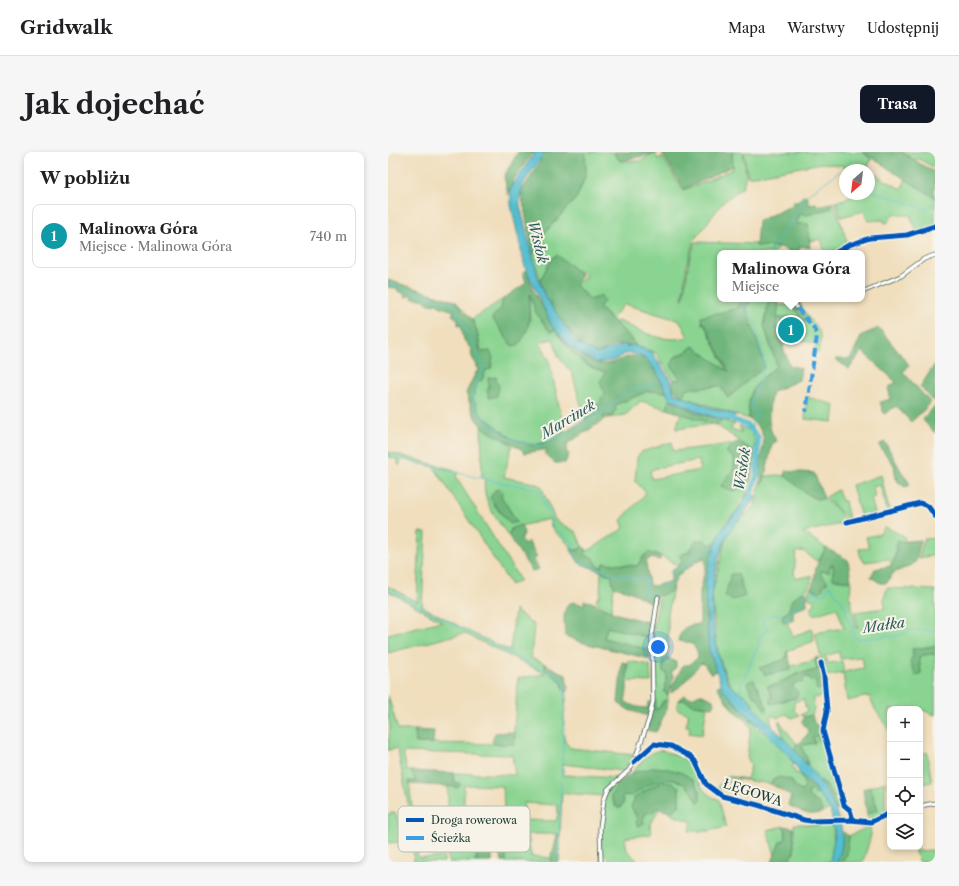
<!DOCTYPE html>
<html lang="pl">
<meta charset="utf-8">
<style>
body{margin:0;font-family:"Libre Caslon Text",serif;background:#f6f6f6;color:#202124}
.controls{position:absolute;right:12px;bottom:12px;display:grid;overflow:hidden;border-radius:8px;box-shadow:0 2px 6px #0003}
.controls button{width:36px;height:36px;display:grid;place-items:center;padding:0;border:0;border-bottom:1px solid #e0e0e0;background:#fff;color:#202124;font:20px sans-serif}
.compass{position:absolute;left:451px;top:12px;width:36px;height:36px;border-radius:50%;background:#fff;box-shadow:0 2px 6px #0003;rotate:208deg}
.you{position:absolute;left:270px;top:495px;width:14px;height:14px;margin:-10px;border:3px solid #fff;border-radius:50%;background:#1a73e8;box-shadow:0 0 0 6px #1a73e833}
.badge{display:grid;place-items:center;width:26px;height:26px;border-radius:50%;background:#111827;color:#fff;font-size:13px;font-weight:700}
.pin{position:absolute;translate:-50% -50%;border:2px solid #fff;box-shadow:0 1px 4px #0006}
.popup{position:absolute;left:329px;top:98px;width:148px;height:52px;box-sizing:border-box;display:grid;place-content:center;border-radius:8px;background:#fff;filter:drop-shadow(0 1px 3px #0005);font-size:13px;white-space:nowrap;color:#757577}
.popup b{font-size:15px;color:#202124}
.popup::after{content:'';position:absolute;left:50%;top:100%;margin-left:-8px;border:8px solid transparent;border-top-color:#fff}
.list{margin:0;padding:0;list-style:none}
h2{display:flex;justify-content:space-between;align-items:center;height:52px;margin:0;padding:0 16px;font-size:17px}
h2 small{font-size:13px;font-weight:400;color:#757577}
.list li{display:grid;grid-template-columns:26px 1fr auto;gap:12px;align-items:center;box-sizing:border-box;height:64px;margin:0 8px 8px;padding:0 8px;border:1px solid #e0e0e0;border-radius:8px}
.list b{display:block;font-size:15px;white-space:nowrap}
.list p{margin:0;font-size:13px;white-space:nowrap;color:#757577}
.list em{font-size:13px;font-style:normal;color:#757577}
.icon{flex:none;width:22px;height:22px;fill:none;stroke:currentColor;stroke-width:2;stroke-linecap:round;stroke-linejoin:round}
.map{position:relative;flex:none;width:547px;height:710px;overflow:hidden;border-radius:8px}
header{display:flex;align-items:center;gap:24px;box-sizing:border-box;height:56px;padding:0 20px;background:#fff;border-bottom:1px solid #e0e0e0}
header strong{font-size:19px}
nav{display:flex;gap:22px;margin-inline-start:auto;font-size:14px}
.intro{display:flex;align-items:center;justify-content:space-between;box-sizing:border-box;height:96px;padding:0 24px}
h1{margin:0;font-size:28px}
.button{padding:10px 18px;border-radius:8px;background:#111827;color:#fff;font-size:14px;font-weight:700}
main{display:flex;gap:24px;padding:0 24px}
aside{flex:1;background:#fff;border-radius:8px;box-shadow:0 2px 6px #0003}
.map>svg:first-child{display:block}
</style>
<header>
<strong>Gridwalk</strong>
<nav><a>Mapa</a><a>Warstwy</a><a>Udostępnij</a></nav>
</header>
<div class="intro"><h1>Jak dojechać</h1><a class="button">Trasa</a></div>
<main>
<aside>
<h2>W pobliżu<small></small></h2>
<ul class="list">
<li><span class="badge" style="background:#0f9aa8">1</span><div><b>Malinowa Góra</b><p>Miejsce · Malinowa Góra</p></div><em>740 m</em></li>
</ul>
</aside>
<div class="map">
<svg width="547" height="710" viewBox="0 0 547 710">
<rect width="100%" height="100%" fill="#f7f3e8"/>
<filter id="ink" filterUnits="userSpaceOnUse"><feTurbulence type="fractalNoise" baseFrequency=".025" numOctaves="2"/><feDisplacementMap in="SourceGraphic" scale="8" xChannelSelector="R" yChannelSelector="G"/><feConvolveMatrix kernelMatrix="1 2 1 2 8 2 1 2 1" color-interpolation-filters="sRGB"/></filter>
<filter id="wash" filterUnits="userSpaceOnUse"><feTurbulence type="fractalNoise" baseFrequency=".012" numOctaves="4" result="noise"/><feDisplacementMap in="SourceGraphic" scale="16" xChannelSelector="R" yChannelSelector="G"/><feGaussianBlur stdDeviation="0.9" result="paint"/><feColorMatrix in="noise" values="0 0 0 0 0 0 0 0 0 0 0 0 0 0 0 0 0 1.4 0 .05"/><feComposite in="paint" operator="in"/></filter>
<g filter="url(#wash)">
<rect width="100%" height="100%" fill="#f0debc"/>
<path fill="#8ad491" stroke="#548862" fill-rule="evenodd" d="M 197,0 L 225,0 L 232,9 L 251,9 L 267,1 L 270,7 L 274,5 L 295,38 L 314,31 L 345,17 L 344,0 L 355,0 L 358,22 L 355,35 L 335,50 L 306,88 L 299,112 L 294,147 L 295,147 L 301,109 L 307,90 L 368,92 L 368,94 L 390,95 L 386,101 L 332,101 L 332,147 L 351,147 L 350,156 L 313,166 L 314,172 L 316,171 L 340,221 L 305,194 L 298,200 L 287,205 L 293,228 L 285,228 L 268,201 L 248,194 L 243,186 L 187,133 L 198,124 L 195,119 L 191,121 L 168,103 L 164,107 L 152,128 L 145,101 L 162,96 L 152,86 L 189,45 L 198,22 ZM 237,152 L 292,169 L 300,185 C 275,192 252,179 231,169 L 228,170 L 224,166 Z
M 356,0 L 474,0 L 483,7 L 479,18 L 457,18 L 457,21 L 455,21 L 457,14 L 434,11 L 360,25 Z
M 512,0 L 547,0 L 547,16 L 529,6 L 528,9 Z
M 481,19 L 513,37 L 518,27 L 546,44 L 547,43 L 547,75 L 528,79 L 522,63 L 513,63 L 511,62 L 505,63 L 500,70 L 497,71 L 495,68 L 480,69 L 476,59 L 453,65 L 448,50 L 471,42 L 481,42 Z
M 446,50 L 460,93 L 442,101 L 437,101 L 433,87 L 422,89 L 420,72 L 407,72 L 413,61 L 419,63 L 443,56 L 443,51 Z
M 141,140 L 147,159 L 162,180 L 167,178 C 180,197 194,216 218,220 L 217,243 L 211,259 L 197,267 L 184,221 L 171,206 L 165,187 L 152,190 L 161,208 L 177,281 L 161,290 L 145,293 L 125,287 L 93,263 L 85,246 L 90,230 L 98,218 C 93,201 91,183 84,167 L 115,147 L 113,156 L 104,166 L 124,193 L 142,169 Z
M 365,147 L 381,147 L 376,174 L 389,214 C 367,232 359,237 361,267 L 295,245 L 298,237 L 333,234 L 340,246 L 358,154 Z
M 390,153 L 404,153 L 413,164 L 390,166 L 394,169 L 402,168 L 418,169 L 421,166 C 433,179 435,183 430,201 L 426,200 L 428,192 L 399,185 L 395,196 L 388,177 Z
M 260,239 L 278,240 L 282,247 L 279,257 L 253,249 L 237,263 L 216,267 L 216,264 L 224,264 L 227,253 Z
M 419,245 L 447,253 L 445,270 L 417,267 Z
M 293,261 L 325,272 L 288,277 Z
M 334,268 L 347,272 L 342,277 L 354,280 L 351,274 L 363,279 L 367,289 L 366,299 C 353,291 342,281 328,273 Z
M 93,273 L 124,293 L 116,325 L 146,331 L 153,334 L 167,368 L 188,380 L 194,394 L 191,398 L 183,398 L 183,394 L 164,377 L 161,367 L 124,376 L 120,383 C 108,366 93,348 97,326 L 92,324 L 94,322 ZM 113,344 L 129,370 L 120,370 L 105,352 Z
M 284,290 L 285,299 L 345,292 L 339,300 L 346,306 L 346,316 L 333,334 L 345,339 L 361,332 L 356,350 L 339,370 L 328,390 L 322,393 L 303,395 L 291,414 L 267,401 L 256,403 L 249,414 L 215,411 L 215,415 L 210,414 L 205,406 L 197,403 L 198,397 L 200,399 L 236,376 L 233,368 L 258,341 L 247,329 L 249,305 L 253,300 ZM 311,308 L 312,318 L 264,327 L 262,319 L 268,316 Z
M 0,300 L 66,318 L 71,321 L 68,323 L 68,325 L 132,428 L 123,433 L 46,315 L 14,307 L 11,314 L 9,307 L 0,305 Z
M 493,323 L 501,357 L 499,358 L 492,333 L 485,335 L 487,345 L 483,346 L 487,361 L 473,365 L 464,333 Z
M 377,324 C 382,324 390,322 396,324 C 409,326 421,353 436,346 L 449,357 L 457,369 L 454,372 L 415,380 L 438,396 L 430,410 L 415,399 L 408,400 L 406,423 L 409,426 L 424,424 C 424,437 412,443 402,450 L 402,455 L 395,470 L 399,471 L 405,484 L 424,477 L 426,489 L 399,499 L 398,506 L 395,508 L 379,514 L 402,518 L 403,514 L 428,508 L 429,518 L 409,522 L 387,533 L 379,534 C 386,534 396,535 403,534 C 415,531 412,519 429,529 L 431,538 L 434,537 L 436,544 L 425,546 L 426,557 L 424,563 L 416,565 L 413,563 L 419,559 L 415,547 L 406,550 L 406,558 L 411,563 L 404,566 L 398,562 L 389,566 L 385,563 L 382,566 L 384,574 L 367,558 L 364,550 L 346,537 L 340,529 L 331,505 L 328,488 L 324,442 L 338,385 L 345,374 L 367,353 L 372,332 L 376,329 Z
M 450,338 L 454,349 L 457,349 L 461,368 C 459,367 441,348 438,345 Z
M 497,375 L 516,384 L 517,390 L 509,390 L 506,409 L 503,414 L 502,407 L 476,410 L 473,407 L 471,397 L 481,396 L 478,385 L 492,382 Z
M 32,380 L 38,381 L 34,454 L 78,478 L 122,499 L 127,458 L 146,473 L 143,506 L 157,512 L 157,518 L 175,530 L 175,538 L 179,539 C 178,552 173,578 177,589 C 178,592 181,594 183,596 L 246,603 L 235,619 L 175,612 L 175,623 L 230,626 L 215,644 L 174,641 L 172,682 L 140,682 L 143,704 L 163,706 L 164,710 L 118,710 L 115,634 L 76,633 L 76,692 L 89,694 L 88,710 L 60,710 L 60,634 L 71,635 L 71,631 L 66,630 L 65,621 L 127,623 L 124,603 L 15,600 L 19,619 L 23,619 L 28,630 L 21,629 L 30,706 L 56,705 L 56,710 L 30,710 L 28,708 L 26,710 L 23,666 L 10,600 L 9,597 L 0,598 L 2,574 L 0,563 L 0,543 L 10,578 L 27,578 L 28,591 L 125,592 L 130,526 L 158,522 L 76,481 L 0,501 L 0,482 L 54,469 L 0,439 L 0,434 L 29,450 ZM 136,651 L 169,653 L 170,661 L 168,669 L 136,668 Z
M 547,386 L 547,403 L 531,406 L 536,387 Z
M 446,412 L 445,423 L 459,430 L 463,429 L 462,444 L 468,476 L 470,476 L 467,460 L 497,456 L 496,447 L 499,436 L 547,438 L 547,494 L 525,497 L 533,521 L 531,506 L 534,503 L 547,502 L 547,563 L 532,557 L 502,557 L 502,580 L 487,557 L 481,544 L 459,549 L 455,521 L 437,524 L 434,513 L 436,512 L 454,509 L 456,520 L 476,516 L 474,505 L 452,507 L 451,500 L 437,504 L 440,509 L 434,510 L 427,481 L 456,476 L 449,456 L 425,463 L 423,456 L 427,452 L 426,448 L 420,446 L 420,440 L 423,436 L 427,438 L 439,432 L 432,421 Z
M 213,420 L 223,423 L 226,435 L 223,459 C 216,458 211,454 208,447 L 212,444 Z
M 286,430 L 280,462 L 280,506 L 275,508 L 275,519 L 279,522 L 276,540 L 280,543 L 280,549 L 275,549 L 272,555 L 267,559 L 265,496 L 266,471 L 272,443 C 278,443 283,436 286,430 Z
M 219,475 L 263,486 L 262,498 L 216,487 Z
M 240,509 L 262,513 L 263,530 L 239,529 Z
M 290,548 L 297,548 L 306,553 L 319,555 L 314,583 L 301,581 L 302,575 L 298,574 L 301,562 L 289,557 Z
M 337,548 L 354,564 L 369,572 L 368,575 C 374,580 380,582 384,586 C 393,593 400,603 406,612 L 404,614 L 408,622 L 412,621 L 417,634 L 414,639 L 409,637 L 403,628 L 384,628 L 383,632 L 344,626 L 332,638 L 329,636 L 339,624 L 359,627 L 363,613 L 359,605 L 363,575 L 358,568 L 348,562 Z
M 391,569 L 409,592 L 407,601 L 393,584 L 395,582 L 391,572 Z
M 430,583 L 430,588 L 436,591 L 452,644 L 445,645 L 439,634 L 433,628 L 430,629 L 419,616 L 420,612 L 413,596 L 415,593 L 426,591 L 425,585 Z
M 272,598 C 282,601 293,604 300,611 C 314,624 307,639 331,648 L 338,675 L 320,679 L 301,679 L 304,670 L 284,663 L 282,660 L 291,654 L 291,635 C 275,625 262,636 247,645 L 246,661 L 250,666 L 255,667 L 258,661 L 268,655 L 271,657 L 262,674 L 263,682 L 237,686 L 239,698 L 251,710 L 223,710 C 221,707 216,704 215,701 C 210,691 215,649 220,639 C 223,636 226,633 230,631 L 223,644 L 228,655 L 232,656 L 235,650 L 234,645 L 236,643 L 244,643 C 267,625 295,617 310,650 L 312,649 L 312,639 L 305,628 L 254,619 L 244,621 C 252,611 260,601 272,598 Z
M 539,600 L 544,630 L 532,632 L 532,603 Z
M 497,630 L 497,654 L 499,661 L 480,669 L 479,662 L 490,658 L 482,635 Z
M 422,638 L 429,642 L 430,641 L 442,657 L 430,662 L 434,658 L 431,651 L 425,649 L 420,643 Z
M 7,660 L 11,671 L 12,690 L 0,691 L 0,662 Z
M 406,672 L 445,673 L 446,694 L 442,710 L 399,710 L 406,701 Z
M 396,674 L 398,682 L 396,688 L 392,690 L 387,703 L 379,678 Z
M 482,674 L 483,683 L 475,710 L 453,710 L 459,702 L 461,684 Z
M 547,698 L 547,710 L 532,710 L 526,699 Z"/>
<path fill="#6fb67b" stroke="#477a58" d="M 130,0 L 197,0 L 198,22 L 189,45 L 152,86 L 162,96 L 145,101 L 133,40 L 153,9 L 144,1 L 126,27 L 120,43 L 116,24 Z
M 226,0 L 344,0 L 345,14 L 296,37 L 273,0 L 232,9 Z
M 474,0 L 512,0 L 547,20 L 546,45 Z
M 419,43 L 421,52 L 428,51 L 430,54 L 443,51 L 444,56 L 419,63 L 413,61 L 408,72 L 420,72 L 422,96 L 413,94 L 409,101 L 404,101 L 393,95 L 368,94 L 370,69 L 405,53 L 404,50 L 409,50 L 415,44 Z
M 169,103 L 194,123 L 187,133 L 203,148 L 213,143 L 216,149 L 211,156 L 243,186 L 248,194 L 228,193 L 210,201 L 198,199 L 174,170 L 156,142 L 152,128 L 164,107 Z
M 138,117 L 145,138 L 167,178 L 162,180 L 147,159 L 142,142 C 139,163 146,174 130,193 L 124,194 L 104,166 L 113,156 L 115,147 L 138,131 L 135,120 Z
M 0,128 L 67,149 L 84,167 L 89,179 L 92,200 L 102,199 L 105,205 L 103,217 L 98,218 L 94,228 L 90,230 L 85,246 L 93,263 L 125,287 L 145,293 L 161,290 L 211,259 L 209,253 L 213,250 L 213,246 L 217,243 L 212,229 L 218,220 C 196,216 182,200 170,182 C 177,183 180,191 185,196 C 190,201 200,207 206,210 C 228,220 242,190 263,213 C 266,217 275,234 278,240 L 260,239 L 227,253 L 228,257 L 224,264 L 216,264 L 216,267 L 213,270 L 180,291 L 178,299 L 181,302 L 177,311 L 167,311 L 158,303 L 157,300 L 160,297 L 137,301 C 128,290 99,283 90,270 C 84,262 82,250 78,241 L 88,220 L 90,220 L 91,218 L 84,205 L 83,197 L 76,188 L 73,172 L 70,173 L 70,167 L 64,163 L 66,159 L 51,154 L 47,150 L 46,152 L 41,152 L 35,147 L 25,147 L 23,143 L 17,145 L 15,140 L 14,141 L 10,139 L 9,136 L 0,135 Z
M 351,147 L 365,147 L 358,155 L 377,214 L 340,246 L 332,234 L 298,237 L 295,245 L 285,237 L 285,228 L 293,228 L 283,214 L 287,205 L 298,200 L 305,194 L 341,220 L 316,171 L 314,172 L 313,165 L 350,156 Z
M 381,147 L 391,147 L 389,166 L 412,164 L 404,153 L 403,147 L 410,147 C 414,154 415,160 421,166 L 418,169 L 402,168 L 394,170 L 389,167 L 388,177 L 402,214 L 413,216 L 411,228 L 384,240 C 381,256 377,275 389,289 L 384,292 L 376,329 L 372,332 C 373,327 372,324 372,319 C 371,296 386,284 361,267 C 359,237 367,232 389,214 L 376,174 Z
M 491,176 L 521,213 L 515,220 L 543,251 L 523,270 L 508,254 L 496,262 L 492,250 L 503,247 L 500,236 L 508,230 L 474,199 L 461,217 L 447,207 L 462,207 L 474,183 Z
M 547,212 L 547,250 L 532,235 Z
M 108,225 L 111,236 L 109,244 L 101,246 L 99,238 L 101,235 L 100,226 Z
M 282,247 L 310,261 L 334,268 L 328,273 L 279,257 Z
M 546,255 L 547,256 L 547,281 L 534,267 Z
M 350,290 L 366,299 C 366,310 365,321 361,332 L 345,339 L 333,334 L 346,316 L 346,306 L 338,300 L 345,292 Z
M 497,290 L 517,326 L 519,327 L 522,333 L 517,335 L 509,329 L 510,325 L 508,327 L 506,313 L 492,295 L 492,292 Z
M 397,319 L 426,321 L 436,346 C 424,352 407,330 397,324 Z
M 111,337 L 115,340 L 113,344 L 129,370 L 123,372 L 120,370 L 102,346 L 107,338 Z
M 133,373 L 136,381 L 133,389 L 137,392 L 140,389 L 149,405 L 146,408 L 151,417 L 144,419 L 120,383 L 124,376 Z
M 308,388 L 316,388 L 322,393 L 328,390 C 314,430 315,478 328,519 L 325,522 L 321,520 L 316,512 L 313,511 C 302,522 296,533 283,541 L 284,535 L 295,513 L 301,513 L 310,506 C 310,493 302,489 290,489 C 293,476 297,474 310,472 L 312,470 L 312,440 L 318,413 L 317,406 L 311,408 L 290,423 L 282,440 L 269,444 L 267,451 C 258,450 255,446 247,442 C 240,438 233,437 226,435 L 223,423 L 191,411 L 183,398 L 191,398 L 194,394 L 198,397 L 197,403 L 205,406 L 210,414 L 214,415 L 215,411 L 249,414 L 260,400 L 272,404 L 272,408 L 262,406 L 258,410 L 261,433 L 266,434 L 283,429 L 283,419 L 294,411 L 292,403 L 301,400 Z
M 533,388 L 528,409 L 524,413 L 505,421 L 499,431 L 492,431 L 483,425 L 487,417 L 503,414 L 506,409 L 509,390 Z
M 438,396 L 460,408 L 463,429 L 445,427 L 445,412 L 442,414 L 441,420 L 433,419 L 432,421 L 440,430 L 435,432 L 434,434 L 436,436 L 432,440 L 423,436 L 427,427 C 426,415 432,407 438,396 Z
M 343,422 L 350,422 L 357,444 L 344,448 L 337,444 Z
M 418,440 L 419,453 L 405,459 L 405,468 L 399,471 L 394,468 L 395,462 L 399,461 C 404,451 405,441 418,440 Z
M 196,449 C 207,449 210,455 219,458 C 233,464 249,467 264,471 L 263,486 L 219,475 L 216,486 L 262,498 L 262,507 L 196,491 L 177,484 C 177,474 172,454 185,450 L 196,453 Z
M 547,494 L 547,502 L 534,503 L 531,506 L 533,521 L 528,524 L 522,509 L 525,504 L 524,497 Z
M 399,499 L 403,514 L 402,518 L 377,523 L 371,516 L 395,508 L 398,506 Z
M 430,505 L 435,525 L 434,537 L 428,537 L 428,529 L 422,528 L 421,525 L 416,525 L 415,531 L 408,530 L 404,534 L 410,540 L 408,546 L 383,552 L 382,547 L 384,544 L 379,534 L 387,533 L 409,522 L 429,518 L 427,506 Z
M 280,506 L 288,510 L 288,515 L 283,521 L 286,524 L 280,543 L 276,540 L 279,522 L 275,519 L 275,508 Z
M 234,510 L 239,511 L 239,539 L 237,549 C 243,554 251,556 259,556 L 261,550 L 263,550 L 260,564 L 241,558 L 230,551 Z
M 157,512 L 178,523 L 180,536 L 179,539 L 175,538 L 174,530 L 157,518 Z
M 366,528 L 379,555 L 378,559 L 369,545 L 366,544 L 359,532 L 360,530 Z
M 333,533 L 345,549 L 365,569 C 350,565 336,547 329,534 Z
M 312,542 L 325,548 L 326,551 L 324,555 L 306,553 L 297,548 L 290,548 L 296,543 L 304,546 Z
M 266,548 L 268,550 L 267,558 L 272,555 L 275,549 L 280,549 L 279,557 L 268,580 L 258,578 Z
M 424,563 L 426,571 L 434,577 L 436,591 L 430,588 L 430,583 L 425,585 L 427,591 L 415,593 L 413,595 L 419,606 L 419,616 L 407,601 L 408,593 L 414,589 L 421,580 L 414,570 L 416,565 Z
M 27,578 L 46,579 L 45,591 L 28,591 Z
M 121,580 L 127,581 L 126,592 L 106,592 L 104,589 L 107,581 Z
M 268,615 C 289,618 312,622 312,649 L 310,651 C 296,617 267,625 244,644 L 236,643 L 234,645 L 236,650 L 232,656 L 228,655 L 223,644 L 230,631 L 244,621 Z
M 23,619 L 65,621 L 66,630 L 73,632 L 71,635 L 22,632 L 21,629 L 28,629 Z
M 413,623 L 430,641 L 426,642 L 422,638 L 420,643 L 425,648 L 431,651 L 434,658 C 424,668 412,658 400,653 L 403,644 L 383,632 L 384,628 L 392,625 L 403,628 L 409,637 L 414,639 L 417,634 Z
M 433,628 L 439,634 L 445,645 L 452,644 L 456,656 L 449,658 L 430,629 Z
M 276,630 L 284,631 L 291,635 L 291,654 L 282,660 L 268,656 L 266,660 L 258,661 L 255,667 L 256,671 L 250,674 L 248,671 L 250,666 L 243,655 L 247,645 L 269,632 Z
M 482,635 L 490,658 L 479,662 L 475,637 Z
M 396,674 L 405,676 L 406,701 L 399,710 L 384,710 L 392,690 L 397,688 L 398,682 Z
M 455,680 L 461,684 L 459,702 L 453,710 L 448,710 L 454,694 Z
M 172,682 L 171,710 L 164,710 L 163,702 L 166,697 L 169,683 Z
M 102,688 L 118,688 L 118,710 L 115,710 L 110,701 L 104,700 L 104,710 L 88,710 L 89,694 L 99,693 Z"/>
<path fill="#53bdcf" stroke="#397d82" d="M 147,0 L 157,0 C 146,20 130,29 132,54 L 150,126 L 158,146 L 189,191 L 209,202 L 237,192 L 238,195 L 244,193 L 264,200 L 282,227 L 286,241 L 320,255 L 348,263 L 340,269 L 313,261 L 281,246 C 274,229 261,197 237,202 C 234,203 230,207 226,208 C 221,210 213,210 208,211 L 205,208 L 188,200 L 187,197 L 182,195 L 164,174 L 137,115 L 123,53 L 122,37 Z
M 360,341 L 368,344 C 359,360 343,373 336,391 C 319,434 320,489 340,530 C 344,538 355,540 361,547 C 364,550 365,556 369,559 C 399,589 477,664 448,710 L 442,710 L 447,681 L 442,657 L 423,632 L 413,623 L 402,605 L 335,538 L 321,498 L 317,433 L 323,403 L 333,379 L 356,350 Z"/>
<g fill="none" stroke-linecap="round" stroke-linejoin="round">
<path stroke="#53bdcf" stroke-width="1" d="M 481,37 L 489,41 L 538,57 L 547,51
M 381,101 L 413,56 L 417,45 L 452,19 L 457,22
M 0,132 L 67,154 L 97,217 L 94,219 L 85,244 L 88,256 L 100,271 L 120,285 L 132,290 L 156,294 L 209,264 L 214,256 L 217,258 C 226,254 229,247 237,242 C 243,237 251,237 258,235 C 264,233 266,230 273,230
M 355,147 L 368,174 L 377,214 L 363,251 L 363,257 L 369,260 L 363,276
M 0,304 L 104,329 L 150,337 L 161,363
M 163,368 L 165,375 L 186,391 L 185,399 L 192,410 L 232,424 L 236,423 L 247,428 L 254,425 L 259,427 L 255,440 L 260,444 L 267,439
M 272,437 L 277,431 L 283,432 L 287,426 L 284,420 L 287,417 L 290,419 L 300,415 L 301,409 L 311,401 L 327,393
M 0,438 L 175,528 L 177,545 L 170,710
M 420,442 L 430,439 L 430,443 L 437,442 L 440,434 L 445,436 L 447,442 L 454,447 L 454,450 L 459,458 L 457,462 L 464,475 L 466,484 L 470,487 L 513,483 L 522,478 L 547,478
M 352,540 L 354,531 L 371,492 L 371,485 L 381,478 L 375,471 L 376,466 L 389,462 L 400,469 L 404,456 L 412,453 L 418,442"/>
<path stroke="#53bdcf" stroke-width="5.5" d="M 336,264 L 359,273 L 370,285 L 369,323 L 361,348"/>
</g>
</g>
<g filter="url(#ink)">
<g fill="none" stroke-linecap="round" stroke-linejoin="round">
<defs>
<path id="street" d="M 447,101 L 461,93 L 482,86 L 519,83 L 547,74
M 474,140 L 513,124 L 536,107 L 547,103
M 405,147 L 409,156
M 459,370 L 532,351 L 540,354 L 547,364
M 433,511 L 436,524 L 439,559 L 435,579 L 456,653 L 462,658 L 465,668
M 246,610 L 266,592 L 283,594 L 303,605 L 307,609 L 318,632 L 334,644 L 370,653 L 416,668 L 423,669 L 462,668 L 483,670 L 502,661
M 532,654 L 547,651
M 213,710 L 212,676 L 216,647 L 220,637 L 241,618 L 246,610 L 261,567 L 265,549 L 264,485 L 270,445"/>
</defs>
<use href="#street" stroke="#3e5548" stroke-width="5"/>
<use href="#street" stroke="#fff" stroke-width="3.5"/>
<path stroke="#3c9ee2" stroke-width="4" stroke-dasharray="8 4" stroke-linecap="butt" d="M 409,156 L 426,176 L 429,184 L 418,260"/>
<defs>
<path id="cycleway" d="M 447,101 L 461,93 L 482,86 L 519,83 L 547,74
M 459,370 L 532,351 L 540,354 L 547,364
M 433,511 L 436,524 L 439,559 L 435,579 L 456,653 L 462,658 L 465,668
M 246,610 L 266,592 L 283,594 L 303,605 L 307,609 L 318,632 L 334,644 L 370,653 L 416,668 L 423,669 L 462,668 L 483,670 L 502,661"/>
</defs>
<use href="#cycleway" stroke="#f7f3e8" stroke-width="8"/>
<use href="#cycleway" stroke="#0057b8" stroke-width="5"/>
</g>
</g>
<g text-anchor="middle" stroke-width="4" stroke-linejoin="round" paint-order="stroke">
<g font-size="13" fill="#1f3d34" stroke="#f7f3e8">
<text transform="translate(365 640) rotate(18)" y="5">ŁĘGOWA</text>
</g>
<g font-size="14" font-style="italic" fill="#2c5d5b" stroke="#f7f3e8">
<text transform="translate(150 90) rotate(76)" y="5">Wisłok</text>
<text transform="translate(180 267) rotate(-31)" y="5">Marcinek</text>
<text transform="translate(354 317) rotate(-81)" y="5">Wisłok</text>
<text transform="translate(496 473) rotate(-8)" y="5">Małka</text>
</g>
</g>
<rect x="10" y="654" width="132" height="46" rx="6" fill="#f7f3e8" stroke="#b6bcb2" stroke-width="1"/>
<rect x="18" y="666" width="18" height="4" fill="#0057b8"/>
<rect x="18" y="684" width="18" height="4" fill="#3c9ee2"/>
<g font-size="11" fill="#1f3d34">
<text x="43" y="672">Droga rowerowa</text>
<text x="43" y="690">Ścieżka</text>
</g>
</svg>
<div class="controls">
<button>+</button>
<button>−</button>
<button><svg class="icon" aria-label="locate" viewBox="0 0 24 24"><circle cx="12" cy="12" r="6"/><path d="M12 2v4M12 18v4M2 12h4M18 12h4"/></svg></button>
<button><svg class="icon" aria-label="layers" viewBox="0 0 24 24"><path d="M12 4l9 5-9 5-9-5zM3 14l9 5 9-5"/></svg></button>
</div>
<svg class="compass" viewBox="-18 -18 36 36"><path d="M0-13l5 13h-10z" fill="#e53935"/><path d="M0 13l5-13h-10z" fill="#757577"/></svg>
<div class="you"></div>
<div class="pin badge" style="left:403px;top:178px;background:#0f9aa8">1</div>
<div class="popup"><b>Malinowa Góra</b>Miejsce</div>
</div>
</main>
